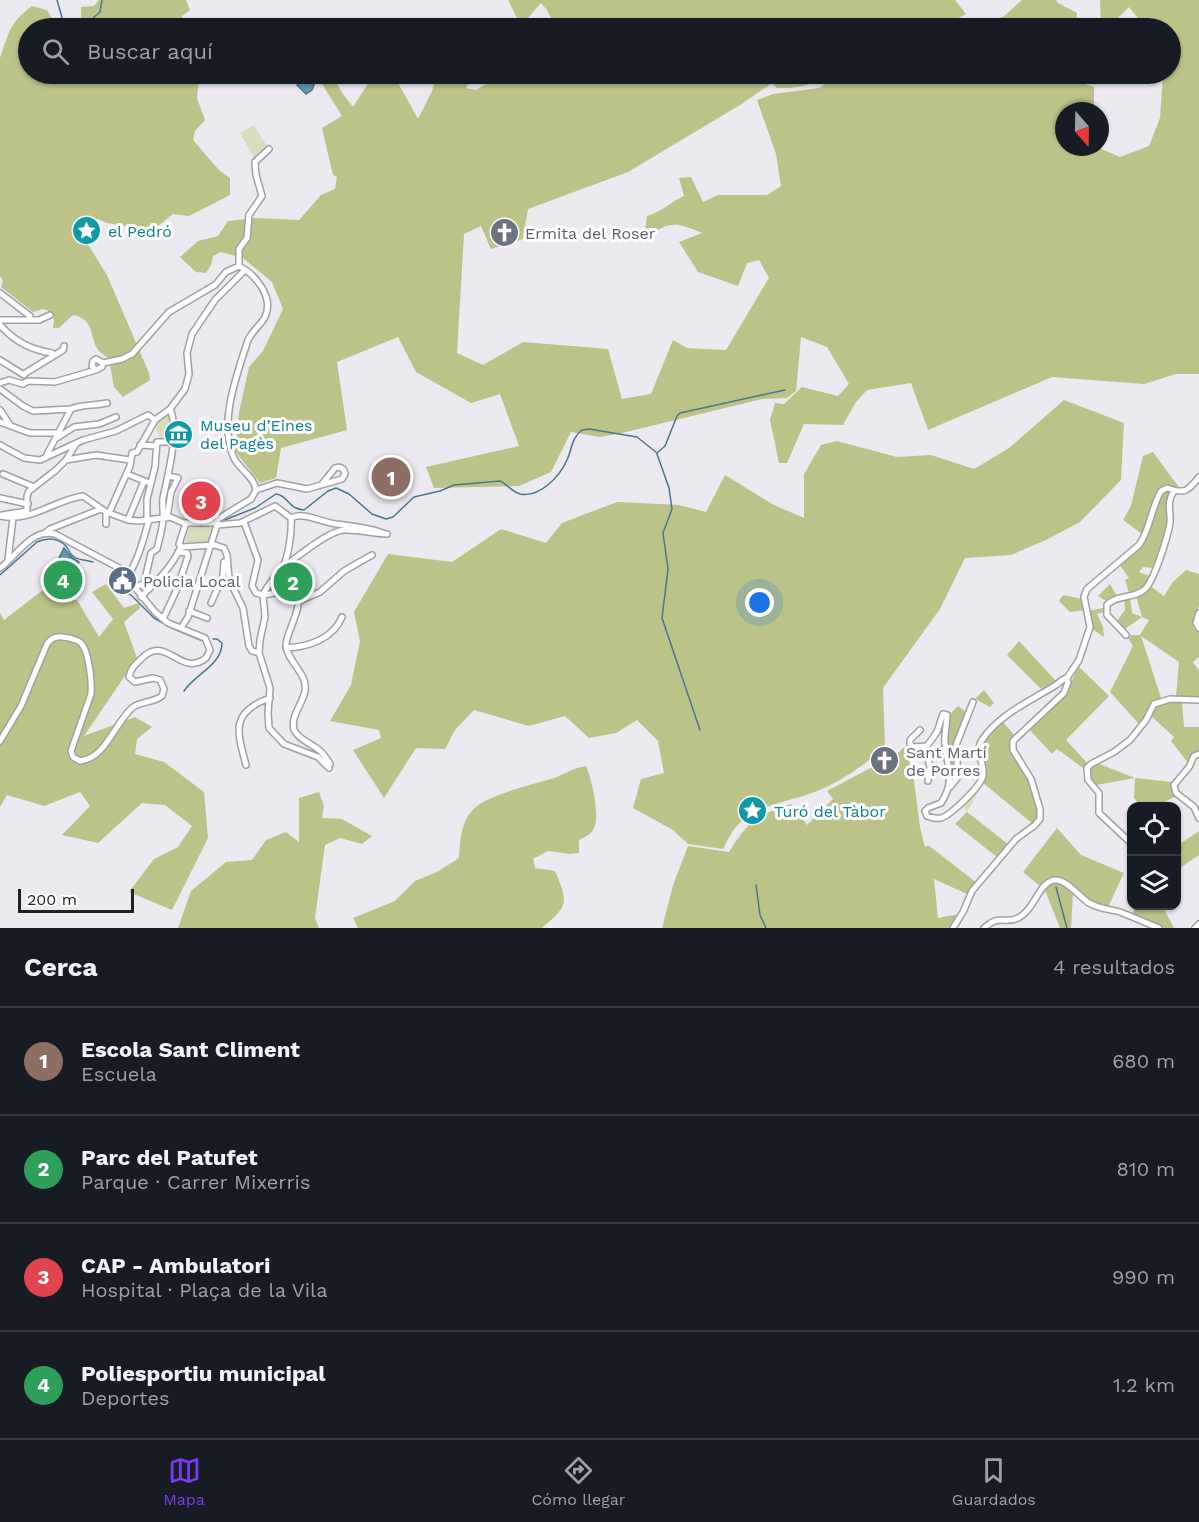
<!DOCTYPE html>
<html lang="es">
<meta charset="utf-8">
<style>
body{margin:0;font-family:"Work Sans",sans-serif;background:#20242c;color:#f1f3f6}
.controls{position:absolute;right:18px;bottom:18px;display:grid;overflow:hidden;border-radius:12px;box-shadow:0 2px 4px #0004}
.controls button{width:54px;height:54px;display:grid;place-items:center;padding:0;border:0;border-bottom:2px solid #363941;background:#171b24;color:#f1f3f6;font:30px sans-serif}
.compass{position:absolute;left:1055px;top:102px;width:54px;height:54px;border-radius:50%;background:#171b24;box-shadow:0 2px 4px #0004;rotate:160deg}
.scale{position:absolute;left:18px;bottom:15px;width:116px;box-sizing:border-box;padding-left:6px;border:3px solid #222224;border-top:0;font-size:16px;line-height:21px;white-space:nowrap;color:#222224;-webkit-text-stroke:4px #fff;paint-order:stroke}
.you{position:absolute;left:760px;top:603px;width:21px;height:21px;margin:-15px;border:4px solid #fff;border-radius:50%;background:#1a73e8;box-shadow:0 0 0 9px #1a73e833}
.badge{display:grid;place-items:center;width:39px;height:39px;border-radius:50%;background:#7c3aed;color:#fff;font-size:20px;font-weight:700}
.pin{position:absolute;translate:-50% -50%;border:3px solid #fff;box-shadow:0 2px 6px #0006}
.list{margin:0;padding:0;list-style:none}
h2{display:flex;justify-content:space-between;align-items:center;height:78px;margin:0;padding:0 24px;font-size:26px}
h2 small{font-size:20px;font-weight:400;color:#9ea1a6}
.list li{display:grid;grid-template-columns:39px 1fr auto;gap:18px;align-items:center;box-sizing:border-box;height:108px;padding:0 24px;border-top:2px solid #363941}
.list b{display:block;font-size:22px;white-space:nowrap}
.list p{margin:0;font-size:20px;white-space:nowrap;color:#9ea1a6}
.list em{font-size:20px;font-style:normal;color:#9ea1a6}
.icon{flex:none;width:33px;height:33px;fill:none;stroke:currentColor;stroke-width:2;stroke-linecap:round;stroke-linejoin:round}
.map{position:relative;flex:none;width:1199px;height:928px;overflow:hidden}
.search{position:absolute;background:#171b24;box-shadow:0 2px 4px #0004;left:18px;right:18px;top:18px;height:66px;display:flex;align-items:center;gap:15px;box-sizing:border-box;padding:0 21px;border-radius:33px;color:#9ea1a6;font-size:22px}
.sheet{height:510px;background:#171b24}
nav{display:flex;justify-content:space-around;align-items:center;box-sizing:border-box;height:84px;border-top:2px solid #363941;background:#171b24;font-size:16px;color:#9ea1a6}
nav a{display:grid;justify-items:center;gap:3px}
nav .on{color:#7c3aed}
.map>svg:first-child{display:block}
</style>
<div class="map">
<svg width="1199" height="928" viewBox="0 0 1199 928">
<rect width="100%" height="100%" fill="#ece9f0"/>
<path fill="#d8debb" d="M 254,125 L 268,148 L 254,158 L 240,133 Z
M 167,415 L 170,415 L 172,420 L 170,440 L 160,439 L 154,424 Z
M 378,474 L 394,490 L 387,498 L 370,482 Z
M 210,523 L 215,526 L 211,543 L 185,542 L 190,524 Z
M 297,562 L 299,562 L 315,592 L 303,595 L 292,589 L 269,590 L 286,570 Z
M 51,563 L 80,578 L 73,594 L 46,582 L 45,576 Z
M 908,746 L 914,749 L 923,749 L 926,757 L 909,761 L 904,748 Z
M 980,785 L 982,786 L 967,812 L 962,805 Z"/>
<path fill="#bbc389" d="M 99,0 L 186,0 L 190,10 L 182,16 L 183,23 L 187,28 L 78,28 L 83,24 L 81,16 L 81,7 L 94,6 Z
M 508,0 L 955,0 L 966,14 L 939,28 L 556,28 L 547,10 L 541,3 L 527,19 L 518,20 Z
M 1022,0 L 1056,0 L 1058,3 L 1077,13 L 1076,28 L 959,28 L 1003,17 Z
M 1100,0 L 1199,0 L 1199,374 L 1176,374 L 1144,384 L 1052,377 L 928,430 L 911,383 L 867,390 L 856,402 L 843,425 L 804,424 L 787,463 L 779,463 L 770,420 L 775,403 L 784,404 L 802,387 L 838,396 L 849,384 L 827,347 L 801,337 L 796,391 L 787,398 L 762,399 L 622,433 L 600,437 L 571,432 L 551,472 L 519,486 L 434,488 L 426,467 L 519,446 L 500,394 L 471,403 L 416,372 L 398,337 L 337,362 L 347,430 L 281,448 L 276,478 L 260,483 L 235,451 L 239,413 L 249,367 L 263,351 L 283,309 L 272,282 L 243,258 L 221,252 L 213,256 L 211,265 L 206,273 L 196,272 L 180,257 L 198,241 L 218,236 L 228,221 L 256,218 L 299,220 L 321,195 L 335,189 L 337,177 L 333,175 L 322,128 L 342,116 L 316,74 L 331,74 L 343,94 L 353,107 L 374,74 L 393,74 L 418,119 L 432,91 L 437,74 L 473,74 L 466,88 L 476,90 L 498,77 L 496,74 L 826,74 C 808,87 799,88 777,88 L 772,83 L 740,105 L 628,172 L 528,209 L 523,239 L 491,249 L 481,226 L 464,234 L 457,353 L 483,365 L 523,342 L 608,349 L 622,399 L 651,394 L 673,340 L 687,348 L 726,350 L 769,278 L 759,260 L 747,263 L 738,286 L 698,272 L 679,242 L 702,233 C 672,220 671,223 644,237 L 647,216 C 662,212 670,202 684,196 L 679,178 L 691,177 L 703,202 L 718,195 L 767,195 L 781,186 L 776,154 L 757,100 L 773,94 L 819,88 L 839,74 L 1073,74 L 1072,80 L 1094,87 L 1094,111 L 1064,111 L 1064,147 L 1097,147 L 1120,157 L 1149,146 L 1160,118 L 1163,74 L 1170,74 L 1170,28 L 1146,28 L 1129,7 L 1113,23 L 1116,28 L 1101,28 Z
M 32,6 L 47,10 L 58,28 L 28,28 L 28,74 L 199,74 L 197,98 L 205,120 L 195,131 L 193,140 L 219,170 L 230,178 L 230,195 L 189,216 L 173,214 L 153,230 L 107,223 L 98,219 L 80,232 L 107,275 L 149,373 L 150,380 L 123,397 L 114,387 L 109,358 C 106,356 103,355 101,353 C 88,341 97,319 73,315 L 59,328 L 53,328 L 54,320 L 52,312 L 43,309 L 33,312 L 1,287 L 3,280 L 0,276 L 0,58 C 9,33 9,23 32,6 Z
M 350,18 L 354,19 C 346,30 333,29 320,28 Z
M 1064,400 L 1124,423 L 1121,480 L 1080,522 L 1046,540 L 1011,555 L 965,558 L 940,609 L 883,688 L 885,748 C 866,763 845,779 822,789 C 796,801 764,802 741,822 C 733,828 728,840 723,849 L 688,844 L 673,830 L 633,808 L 641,779 L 664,773 L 658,741 L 637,720 L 616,733 L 589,738 L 565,716 L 529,726 L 474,710 L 455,730 L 445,749 L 416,748 L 384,798 L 353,750 L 381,738 L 379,730 L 330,721 L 351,685 L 360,641 L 354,612 L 388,554 L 452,562 L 501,529 L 546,543 L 562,523 L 617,502 L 679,505 L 706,512 L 725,475 L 774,505 L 804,518 L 804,474 L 821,445 L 837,441 L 897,457 L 931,455 L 974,469 L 1009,448 Z
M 1153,452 L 1181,490 L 1169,486 L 1160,489 L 1150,508 L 1142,534 L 1123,520 L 1131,506 L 1143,456 Z
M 1168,490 L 1170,493 L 1166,503 L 1168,525 L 1153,568 L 1143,567 L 1139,572 L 1150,576 C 1145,587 1140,590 1129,593 L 1125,580 L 1129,578 L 1119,564 L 1141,547 L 1163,492 Z
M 1186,570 L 1199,574 L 1199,606 L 1193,626 L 1195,630 L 1199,631 L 1199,657 L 1193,662 L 1199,671 L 1199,698 L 1176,697 L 1179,662 L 1141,636 L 1161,698 L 1151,704 L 1140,725 L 1110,692 L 1133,646 L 1128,638 L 1129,635 L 1140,635 L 1149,620 L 1142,617 L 1125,629 L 1117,621 L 1125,610 L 1124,598 L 1130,597 L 1132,613 L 1142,617 L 1136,596 L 1150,586 L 1164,596 L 1172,583 Z
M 106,584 L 124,608 L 139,603 L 140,608 L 124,622 L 137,658 L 84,736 L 135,717 L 152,727 L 137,739 L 135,754 L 164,762 L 204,792 L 208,838 L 172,910 L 129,892 L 154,859 L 178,847 L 192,826 L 165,805 L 142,803 L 98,843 L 62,835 L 90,806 L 80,792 L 44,806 L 7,795 L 0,807 L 0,613 L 4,620 L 43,590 L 60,601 L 77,600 L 99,637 L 113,619 L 92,592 Z
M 1110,584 L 1117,596 L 1106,601 L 1098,596 Z
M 1063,595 L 1082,599 L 1085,610 L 1070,612 L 1059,601 Z
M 1103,608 L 1104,612 L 1097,614 L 1103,627 L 1104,637 L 1092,629 L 1089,611 Z
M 1019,641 L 1056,681 L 1041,689 L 1007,655 Z
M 1078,666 L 1109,696 L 1066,740 L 1087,763 L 1083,768 L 1057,749 L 1052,754 L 1028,728 L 1066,695 Z
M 984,690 L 994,703 L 990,707 L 977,700 L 976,698 Z
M 1172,701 L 1182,702 L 1184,727 L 1199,727 L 1199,752 L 1191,756 L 1188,763 L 1171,741 L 1174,737 L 1151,716 L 1155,706 Z
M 958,706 L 966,712 L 953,745 L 956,774 L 954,778 L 947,742 L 949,715 Z
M 1003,722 L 1014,735 L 1009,746 L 1028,778 L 1039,814 L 1037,819 L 1033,824 L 982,782 C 981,748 977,746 1003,722 Z
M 904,747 L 913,773 L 920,827 L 925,847 L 928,845 L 977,883 L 967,894 L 934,879 L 938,918 L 959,914 L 950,928 L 662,928 L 673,885 L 688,846 L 729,852 C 749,821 755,816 791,804 L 807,825 L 833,799 L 827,791 L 897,754 Z
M 1097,763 L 1135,778 L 1172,782 L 1172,789 L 1176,796 L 1157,806 L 1141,806 L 1134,798 L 1135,778 L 1096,785 L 1090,777 L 1089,771 Z
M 586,766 C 592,779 600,815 594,828 C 591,835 586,836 579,840 L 579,853 L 570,854 L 548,851 L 533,859 L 535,868 L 555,871 C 569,904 568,905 542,928 L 358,928 L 353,918 L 395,901 L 415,881 L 437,872 L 459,858 C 460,840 461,819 476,807 C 491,794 531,785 551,779 C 563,775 573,768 586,766 Z
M 319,792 L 324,806 L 322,818 L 342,819 L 372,836 L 362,844 L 340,838 L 325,845 L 315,918 L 319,928 L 178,928 L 191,891 L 226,862 L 252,860 L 266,840 L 286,832 L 299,842 L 299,798 Z
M 967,812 L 1008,844 L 997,857 L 955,824 Z
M 1057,828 L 1081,855 L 1124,873 L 1108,907 C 1084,903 1070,877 1054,878 L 1041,887 L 1023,872 Z
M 1199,831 L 1199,855 L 1177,870 L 1177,846 Z
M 1055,882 L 1064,885 L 1073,894 L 1071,928 L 1060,928 L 1045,890 L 1049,885 Z
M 1136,906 L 1162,906 L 1174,928 L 1164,928 L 1132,914 Z"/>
<path fill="#5c9cb7" stroke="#4b778b" stroke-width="1.5" d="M 302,77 L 314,85 L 312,90 L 306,94 L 297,85 Z
M 64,548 L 72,558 L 79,562 L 74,573 L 56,564 Z"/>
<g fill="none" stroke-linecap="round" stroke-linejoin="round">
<path stroke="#4b778b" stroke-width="1.5" d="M 57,0 L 63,21
M 63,23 L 66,28
M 82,28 L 100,12 L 102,0
M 657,454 L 669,488 L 672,509 L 663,533 L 668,569 L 662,618 L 700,730
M 222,521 L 255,508 L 276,494 C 288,495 288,509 304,510 L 328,491 L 336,488 L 349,494 L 372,514 L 386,519 L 393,517 L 414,497 L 440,491 L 454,485 L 500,481 C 507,484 512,492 520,494 C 540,498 560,476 567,460 C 572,449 572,437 582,430 L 589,429 L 637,437 L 657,453 L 665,446 L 677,416 L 680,413 L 785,390
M 112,571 L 115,576 L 116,582 L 122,589 L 132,596 L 154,618 L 174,629 L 203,641
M 0,575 L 37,542 C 46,538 56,537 65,545 C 69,549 69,554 74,557 C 78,560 87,560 93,562
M 184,691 C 195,674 222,665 222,643 L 217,639 L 213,639
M 756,885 L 760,915 L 766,928
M 1056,887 L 1067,928"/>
<defs>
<path id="minor" d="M 0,293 L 30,316 L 30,320
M 0,320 L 39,320 L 50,315
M 0,325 C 14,341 30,350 52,353 L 53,356
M 0,360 L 24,375
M 103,363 L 102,367 L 96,370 L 92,366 L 93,361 L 96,359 L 103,363 L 122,359 L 132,354 L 169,312 L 215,285 L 226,272 L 239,266
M 24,374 L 63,350 L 64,346
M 0,383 L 9,380 L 23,384 L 28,381 L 55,382 L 96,370
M 0,389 L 23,406 L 33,411 L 71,409 L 45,458
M 71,409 C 83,404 94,406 107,403
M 0,410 L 10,425
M 0,422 L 30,433 L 59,433
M 57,438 L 74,427 L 99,424 L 116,417
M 0,445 L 24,458 L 40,460 L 83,440 L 116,431 L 148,415 L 155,420
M 140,445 L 156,446
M 66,460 L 96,455 L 130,460
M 3,474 L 34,487
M 127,474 L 147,482
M 256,490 L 277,483 L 307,489 L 342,479 L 345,474 C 344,468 340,466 335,468 L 322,484
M 0,498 L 28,504
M 109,513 L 130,466 L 132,453 L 137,452 L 155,420 L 170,409 L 185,389 L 189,374 L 187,353 L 192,334 L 215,300 L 244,271
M 2,515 L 27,511 L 27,496 L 29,491 L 56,470 L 66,460 L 76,444
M 0,516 C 31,523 54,500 83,496 L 106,512 L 128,520 L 139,521 L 170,517 L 184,523 L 216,523
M 167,518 L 171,492 L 178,478 L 168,476
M 291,518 C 304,511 323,523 336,524 C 353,526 367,527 383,533
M 128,520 L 144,481
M 147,521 L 147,499 L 155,467 L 157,442 L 172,442
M 244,522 L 258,560 L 252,586 L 256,593 L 263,595
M 216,523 L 218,519 L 251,499 L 256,490 C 255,477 238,469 233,456 C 219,420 237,375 248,340 C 252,331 261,325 265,317 C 275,296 253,273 239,266 L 239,249 L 247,238 L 249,215 L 262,196 L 256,175 L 255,162 L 269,149
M 106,524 L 106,512
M 217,525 L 240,523 L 275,506 L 291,518
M 45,533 L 50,529 L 101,509
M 181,547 L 215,545 L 224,548 L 227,555 L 229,579 L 243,608 L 249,646 L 252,651 L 259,653
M 8,560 L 13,518
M 0,568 C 17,556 31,528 55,534 L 119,568 L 155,612 L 168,623 L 205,638 L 210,650 L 206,658 C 179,679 166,630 139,661 C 134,666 130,670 129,677 L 135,682 L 153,678 L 160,680 L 164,689 L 162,696 C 153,703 140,701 132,708 C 114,724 106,758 80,761 L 73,757 L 71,751 L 91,694 C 92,683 89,651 81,643 C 77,639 69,638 63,637 C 56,636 51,638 47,644 L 21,706 L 0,741
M 282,568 C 296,558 328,531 344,530 C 358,529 372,534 387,534
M 127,577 C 139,559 143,540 149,520
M 134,587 L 144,584 L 151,553 L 157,549 C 159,540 162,530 163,521 C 164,514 162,506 163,498 C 168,474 180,431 170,409
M 263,595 C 271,594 282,591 290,592 C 311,596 285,633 286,645 C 287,662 308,673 305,691 C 303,703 290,717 294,730 C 298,739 312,744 319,750 C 324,754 327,759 330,764
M 263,595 L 265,617 L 260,640 L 259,653 L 270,688 L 268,713 L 269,728 L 284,744 L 318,757 L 329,768
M 263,595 C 267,584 277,577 283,567 C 289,554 292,531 291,518
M 141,597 C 157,581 171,568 181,547 L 179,544 L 186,523
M 299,601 L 320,592 L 344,571 L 372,555
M 211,603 L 223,576 L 224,562
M 189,611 L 207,618
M 1199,613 L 1196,623 L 1199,628
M 163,619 L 177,589 L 188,556 L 187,553 L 178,552
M 181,628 L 188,617 L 217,525
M 1126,635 L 1107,615 L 1107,605 C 1117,594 1135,599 1145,589 C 1154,581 1168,536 1170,523 C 1171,511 1166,502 1174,491
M 286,648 C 308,647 333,639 342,617
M 920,730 L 910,740 L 910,744 L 913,747 L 927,746 L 937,732 L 943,714 L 947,715 C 947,724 944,734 945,743 C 947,768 956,780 941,803 L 928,808 L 925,811 L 927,816 C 932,818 936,819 941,818 C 951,815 980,787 983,776 C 985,763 974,752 982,740 C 998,715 1032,700 1056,685 C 1060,682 1062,679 1067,678
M 925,747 L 930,767 L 928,781
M 1199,754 L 1194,756 L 1189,767 L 1174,785 L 1176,793 L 1194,807 L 1199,818
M 246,765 C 237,731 230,712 270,698
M 950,787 L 958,777 L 956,745 L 973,702
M 1132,844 L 1099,813 L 1099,793 L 1088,780 L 1087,768 L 1091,764 L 1114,752 L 1130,740 L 1146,720 L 1154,704 L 1170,699 L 1199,700
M 953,928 L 963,912 L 972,891 L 1016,839 L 1035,825 L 1040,819 L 1040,809 L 1031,779 L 1013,750 L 1013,741 L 1064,693 L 1068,682 L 1067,678 L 1079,660 L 1090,627 L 1084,597 L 1087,589 L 1139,545 C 1150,530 1151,508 1161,491 L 1167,488 C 1185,494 1187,492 1199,477
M 984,928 C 1001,913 1004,925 1018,918 C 1034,910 1038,886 1051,881 C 1064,875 1079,897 1089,903 C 1099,909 1110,909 1120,912 C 1133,917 1146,923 1159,928
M 1195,928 L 1199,924"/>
</defs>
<use href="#minor" stroke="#a19fa6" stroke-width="8"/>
<use href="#minor" stroke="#fff" stroke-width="5"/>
</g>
<defs>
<symbol id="sight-disc" viewBox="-11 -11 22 22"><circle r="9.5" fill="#0f9aa8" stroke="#fff"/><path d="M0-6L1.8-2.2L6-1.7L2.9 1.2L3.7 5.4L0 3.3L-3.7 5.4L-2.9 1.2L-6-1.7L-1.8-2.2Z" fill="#fff"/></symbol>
<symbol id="church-disc" viewBox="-11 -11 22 22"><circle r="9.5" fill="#6b7280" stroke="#fff"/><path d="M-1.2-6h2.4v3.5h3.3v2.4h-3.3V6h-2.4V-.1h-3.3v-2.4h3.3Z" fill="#fff"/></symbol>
<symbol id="museum-disc" viewBox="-11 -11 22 22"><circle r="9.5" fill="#0f9aa8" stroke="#fff"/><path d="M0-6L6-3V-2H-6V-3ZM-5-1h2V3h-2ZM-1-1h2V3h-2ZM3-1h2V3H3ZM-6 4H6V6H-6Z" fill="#fff"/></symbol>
<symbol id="civic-disc" viewBox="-11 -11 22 22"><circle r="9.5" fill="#5c6f8a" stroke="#fff"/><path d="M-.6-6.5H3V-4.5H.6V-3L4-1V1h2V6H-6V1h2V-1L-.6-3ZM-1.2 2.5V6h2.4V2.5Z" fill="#fff"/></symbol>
</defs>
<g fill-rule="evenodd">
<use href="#sight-disc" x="70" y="214" width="33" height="33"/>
<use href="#church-disc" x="488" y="216" width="33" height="33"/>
<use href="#museum-disc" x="162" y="418" width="33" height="33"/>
<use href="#civic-disc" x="106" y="564" width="33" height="33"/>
<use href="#church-disc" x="868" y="744" width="33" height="33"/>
<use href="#sight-disc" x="736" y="794" width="33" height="33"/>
</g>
<g text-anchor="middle" stroke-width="6" stroke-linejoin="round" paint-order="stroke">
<g font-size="16" fill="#0d838f" stroke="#fff" text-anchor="start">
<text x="108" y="237">el Pedró</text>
<text x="200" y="431">Museu d’Eines<tspan x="200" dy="18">del Pagès</tspan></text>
<text x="774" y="817">Turó del Tàbor</text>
</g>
<g font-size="16" fill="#5b616d" stroke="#fff" text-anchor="start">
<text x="525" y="239">Ermita del Roser</text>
<text x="906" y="758">Sant Martí<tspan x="906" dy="18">de Porres</tspan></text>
</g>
<g font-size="16" fill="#4e5e75" stroke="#fff" text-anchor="start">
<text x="143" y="587">Policia Local</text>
</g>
</g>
</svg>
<div class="controls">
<button><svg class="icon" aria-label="locate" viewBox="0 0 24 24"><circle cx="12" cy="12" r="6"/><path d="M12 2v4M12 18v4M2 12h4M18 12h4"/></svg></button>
<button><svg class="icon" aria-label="layers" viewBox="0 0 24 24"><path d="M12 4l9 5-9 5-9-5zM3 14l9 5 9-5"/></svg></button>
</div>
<svg class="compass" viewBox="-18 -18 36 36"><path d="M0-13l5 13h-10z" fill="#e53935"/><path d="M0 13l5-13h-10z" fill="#9ea1a6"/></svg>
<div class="scale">200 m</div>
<div class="you"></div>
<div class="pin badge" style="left:391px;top:477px;background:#8d6e63">1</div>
<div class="pin badge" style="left:293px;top:582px;background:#2e9e5b">2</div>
<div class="pin badge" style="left:201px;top:501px;background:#e0444e">3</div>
<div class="pin badge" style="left:63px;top:580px;background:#2e9e5b">4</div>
<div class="search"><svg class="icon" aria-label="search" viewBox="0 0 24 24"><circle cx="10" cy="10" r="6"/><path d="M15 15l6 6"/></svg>Buscar aquí</div>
</div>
<section class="sheet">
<h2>Cerca<small>4 resultados</small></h2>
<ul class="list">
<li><span class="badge" style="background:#8d6e63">1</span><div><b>Escola Sant Climent</b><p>Escuela</p></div><em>680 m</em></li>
<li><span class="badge" style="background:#2e9e5b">2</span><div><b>Parc del Patufet</b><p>Parque · Carrer Mixerris</p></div><em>810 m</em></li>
<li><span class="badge" style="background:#e0444e">3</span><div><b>CAP - Ambulatori</b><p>Hospital · Plaça de la Vila</p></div><em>990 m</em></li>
<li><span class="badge" style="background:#2e9e5b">4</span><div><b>Poliesportiu municipal</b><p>Deportes</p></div><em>1.2 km</em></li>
</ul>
</section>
<nav>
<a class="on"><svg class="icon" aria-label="map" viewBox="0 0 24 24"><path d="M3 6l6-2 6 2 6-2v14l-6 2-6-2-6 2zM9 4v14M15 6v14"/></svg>Mapa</a>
<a><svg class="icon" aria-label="directions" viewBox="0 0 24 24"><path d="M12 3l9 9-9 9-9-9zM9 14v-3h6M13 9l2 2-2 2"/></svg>Cómo llegar</a>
<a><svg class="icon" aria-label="saved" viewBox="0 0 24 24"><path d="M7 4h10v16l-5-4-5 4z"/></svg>Guardados</a>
</nav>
